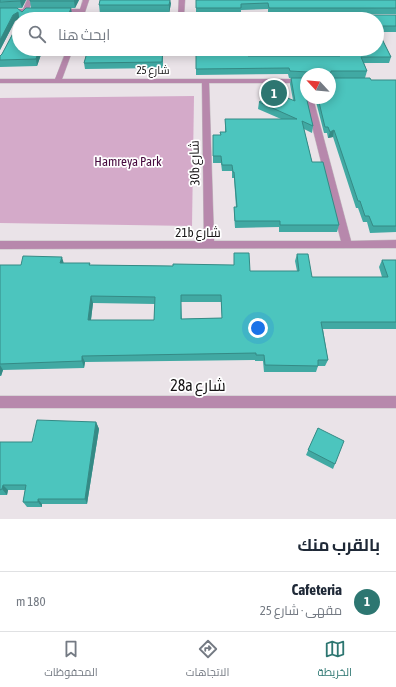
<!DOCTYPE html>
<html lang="ar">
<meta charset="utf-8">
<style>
body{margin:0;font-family:"Asap Condensed",Cairo,sans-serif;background:#f2f2f3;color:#1f2937;direction:rtl}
.compass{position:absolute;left:300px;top:68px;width:36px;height:36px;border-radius:50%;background:#fff;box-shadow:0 2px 10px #0003;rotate:296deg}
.you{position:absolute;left:258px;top:328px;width:14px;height:14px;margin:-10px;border:3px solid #fff;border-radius:50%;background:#1a73e8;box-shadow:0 0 0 6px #1a73e833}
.badge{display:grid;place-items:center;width:26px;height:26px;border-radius:50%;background:#2d7671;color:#fff;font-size:13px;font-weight:700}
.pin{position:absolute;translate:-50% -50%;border:2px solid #fff;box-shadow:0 1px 4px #0006}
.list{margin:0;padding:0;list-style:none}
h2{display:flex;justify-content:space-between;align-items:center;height:52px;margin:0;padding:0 16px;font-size:17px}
h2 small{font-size:13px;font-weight:400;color:#747a83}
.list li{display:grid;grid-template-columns:26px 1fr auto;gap:12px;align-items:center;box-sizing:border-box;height:60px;padding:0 16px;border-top:1px solid #e0e1e3}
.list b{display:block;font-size:15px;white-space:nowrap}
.list p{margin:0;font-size:13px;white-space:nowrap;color:#747a83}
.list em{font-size:13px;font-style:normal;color:#747a83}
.icon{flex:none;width:22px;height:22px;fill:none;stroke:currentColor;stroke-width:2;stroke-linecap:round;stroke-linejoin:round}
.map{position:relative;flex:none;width:396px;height:519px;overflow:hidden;direction:ltr}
.search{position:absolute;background:#fff;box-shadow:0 2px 10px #0003;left:12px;right:12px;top:12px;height:44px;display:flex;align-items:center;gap:10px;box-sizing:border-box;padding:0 14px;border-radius:22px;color:#747a83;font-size:15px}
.sheet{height:112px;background:#fff}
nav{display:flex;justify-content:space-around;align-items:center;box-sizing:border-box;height:56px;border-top:1px solid #e0e1e3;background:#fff;font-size:11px;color:#747a83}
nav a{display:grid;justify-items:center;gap:2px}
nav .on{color:#2d7671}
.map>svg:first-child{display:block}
</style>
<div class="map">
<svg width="396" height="519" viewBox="0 0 396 519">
<rect width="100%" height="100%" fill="#eae3e8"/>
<path fill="#d4aac9" d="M 194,96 L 192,226 L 0,223 L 0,98 Z"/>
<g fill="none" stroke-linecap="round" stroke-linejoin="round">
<defs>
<path id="minor" d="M 27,0 L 33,0 L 29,9 L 38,10 L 38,12 L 27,13 L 24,19 L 19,19 L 19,20 L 18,19 L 21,13 L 0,13 L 0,9 L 23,9 Z
M 83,0 L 89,0 L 84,15 L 110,15 L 113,17 L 110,19 L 81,19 L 78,17 L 79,13 L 58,13 L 55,11 L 58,9 L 80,9 Z
M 179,0 L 185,0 L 184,15 L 204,15 L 207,17 L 204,19 L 156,19 L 153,17 L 156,15 L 178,15 Z
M 230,15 L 282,15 L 285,17 L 282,19 L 228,18 L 228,16 Z
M 67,49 L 73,49 L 62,79 L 306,79 L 306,83 L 209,83 L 214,241 L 341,241 L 305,98 L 306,97 L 313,98 L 351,241 L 396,240 L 396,248 L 0,249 L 0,241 L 204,241 L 202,83 L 0,83 L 0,79 L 55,79 Z
M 0,396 L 396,396 L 396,408 L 0,408 Z"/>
</defs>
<use href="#minor" stroke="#c4bec2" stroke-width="1"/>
<use href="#minor" fill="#b788ac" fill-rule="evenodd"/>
</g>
<path fill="#41a9a3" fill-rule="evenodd" d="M 0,0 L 26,0 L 22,8 L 0,8 L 22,12 L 72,14 L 71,19 L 19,19 L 19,49 L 43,49 L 37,66 L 0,67 L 0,56 L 2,54 L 19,22 L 18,19 L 15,21 L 0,50 Z
M 79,0 L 75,8 L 31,8 L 30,1 Z
M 196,0 L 396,0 L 396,14 L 268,14 L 268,9 L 241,10 L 241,14 L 196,14 Z
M 171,3 L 169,14 L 100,14 L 99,5 Z
M 270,15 L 396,15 L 396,32 L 379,32 L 391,57 L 389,63 L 364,63 L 367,71 L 365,78 L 331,78 L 371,80 L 396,80 L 396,232 L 370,233 L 367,222 L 363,222 L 358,208 L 356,208 L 333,137 L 328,138 L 327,133 L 324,133 L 315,98 L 330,98 L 330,74 L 306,74 L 306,78 L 289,78 L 288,74 L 196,75 L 196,49 L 248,56 L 337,56 L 334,49 L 377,49 L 377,19 L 270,19 Z
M 88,49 L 169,49 L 169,50 L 163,50 L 163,68 L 85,69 L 84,63 Z
M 291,78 L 306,78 L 306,96 L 313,126 L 312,133 L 304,129 L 312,162 L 339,225 L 337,232 L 279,232 L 279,227 L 235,228 L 234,214 L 234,207 L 236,207 L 234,178 L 232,178 L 232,171 L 222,171 L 221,163 L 213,163 L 213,135 L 220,135 L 225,132 L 225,119 L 281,119 L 258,109 L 259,102 L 293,100 L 290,84 Z
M 234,253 L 250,271 L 297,271 L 295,261 L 297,254 L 312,277 L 382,277 L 379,267 L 382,260 L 396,260 L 396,329 L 323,329 L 328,360 L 325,366 L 318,366 L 316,372 L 264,372 L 263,361 L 255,361 L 255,360 L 85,362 L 84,368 L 3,370 L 1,376 L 0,376 L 0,265 L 21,265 L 64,263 L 90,263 L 90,265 L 173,266 L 234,265 ZM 181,302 L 221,302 L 222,318 L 182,319 ZM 93,303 L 155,304 L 154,320 L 91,320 Z
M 96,422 L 99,429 L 87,504 L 42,504 L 42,507 L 27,507 L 23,502 L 25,490 L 8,490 L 7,495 L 0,495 L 0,442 L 32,442 Z
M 318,428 L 335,464 L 333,469 L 306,455 Z"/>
<path fill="#358a85" d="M 21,0 L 26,0 L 22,8 L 20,1 Z
M 75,0 L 79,0 L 75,8 L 74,1 Z
M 170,0 L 171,3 L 169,14 L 169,5 Z
M 71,8 L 72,14 L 71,19 L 67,19 Z
M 18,12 L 19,19 L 15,21 L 0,50 L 0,40 L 13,15 Z
M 39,49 L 43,49 L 37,66 L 36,59 Z
M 334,130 L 333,137 L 328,138 L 330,132 Z
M 62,257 L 64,264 L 60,263 Z
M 91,296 L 93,303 L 90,327 L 88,320 Z
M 82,356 L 85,362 L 84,368 L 82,361 Z
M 0,365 L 3,370 L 1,376 L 0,374 Z
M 96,422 L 99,429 L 87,504 L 85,499 Z
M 3,485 L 8,490 L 7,495 L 2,489 Z
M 38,499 L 42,504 L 42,507 L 38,502 Z"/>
<path fill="#4cc5be" stroke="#358a85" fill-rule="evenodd" d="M 0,0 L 21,0 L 20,1 L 0,2 Z
M 30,0 L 75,0 L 74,1 L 30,1 Z
M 100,0 L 170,0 L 169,5 L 99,5 Z
M 196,0 L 396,0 L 396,8 L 269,8 L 268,3 L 241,4 L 241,8 L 196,8 Z
M 0,8 L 17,8 L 22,12 L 26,8 L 71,8 L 67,19 L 19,19 L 19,49 L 39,49 L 36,59 L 0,60 L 0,56 L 2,54 L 19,22 L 18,12 L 13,15 L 0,40 Z
M 98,15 L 168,15 L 168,19 L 96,19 Z
M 196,15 L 242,15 L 243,19 L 191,19 L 191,17 L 197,17 Z
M 270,15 L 396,15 L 396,26 L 377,26 L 377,19 L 271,19 Z
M 377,29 L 391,57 L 361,57 L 367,71 L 331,71 L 330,76 L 330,74 L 308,74 L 308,72 L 290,71 L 289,68 L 196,69 L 196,49 L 247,49 L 248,56 L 340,56 L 337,49 L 377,49 Z
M 88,49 L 163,49 L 162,62 L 84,63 Z
M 330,77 L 331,78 L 370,78 L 371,80 L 396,80 L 396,226 L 373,226 L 369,216 L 365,216 L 360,201 L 358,201 L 334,130 L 330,132 L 328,127 L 325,127 L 318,98 L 330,98 Z
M 291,78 L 306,78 L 306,91 L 305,92 L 313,126 L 302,121 L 312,162 L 323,162 L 339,225 L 280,225 L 280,221 L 235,221 L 234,207 L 237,207 L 234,172 L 233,172 L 232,165 L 222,165 L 221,156 L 213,156 L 213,135 L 221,135 L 220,132 L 226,132 L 225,119 L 297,119 L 259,102 L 275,93 L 295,101 Z
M 234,253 L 249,253 L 250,271 L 299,271 L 297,254 L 308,254 L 312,277 L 388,277 L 382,260 L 396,260 L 396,322 L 321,322 L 328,360 L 318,360 L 318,366 L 265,365 L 264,355 L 256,355 L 256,353 L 82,356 L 82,361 L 0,364 L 0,265 L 21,265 L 23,256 L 62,257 L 60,263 L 90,263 L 89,265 L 173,266 L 173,264 L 234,265 ZM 181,295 L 221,295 L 222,318 L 181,319 ZM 91,296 L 155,297 L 154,320 L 88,320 Z
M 37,420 L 96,422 L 85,499 L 38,499 L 38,502 L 23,502 L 26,485 L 3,485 L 2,489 L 0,490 L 0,442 L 32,442 Z
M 318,428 L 344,441 L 335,464 L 308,450 Z"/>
<g text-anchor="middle" stroke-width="3.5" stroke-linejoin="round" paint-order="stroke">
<g font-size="11" fill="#161415" stroke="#fff">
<text x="153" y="74">شارع 25</text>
</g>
<g font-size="13" fill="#480b3f" stroke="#fff">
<text x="128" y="166">Hamreya Park</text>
</g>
<g font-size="13" fill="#161415" stroke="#fff">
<text transform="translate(194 163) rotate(-91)" y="5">30b شارع</text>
<text x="198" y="237">21b شارع</text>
</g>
<g font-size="16" fill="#161415" stroke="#fff">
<text x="198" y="391">28a شارع</text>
</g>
</g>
</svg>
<svg class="compass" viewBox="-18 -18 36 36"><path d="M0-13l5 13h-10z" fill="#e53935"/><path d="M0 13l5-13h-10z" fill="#747a83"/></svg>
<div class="you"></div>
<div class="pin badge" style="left:274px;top:93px">1</div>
<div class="search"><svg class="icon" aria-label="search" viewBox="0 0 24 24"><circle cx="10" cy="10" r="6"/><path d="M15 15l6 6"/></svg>ابحث هنا</div>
</div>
<section class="sheet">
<h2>بالقرب منك<small></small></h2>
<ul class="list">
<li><span class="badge">1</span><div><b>Cafeteria</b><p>مقهى · شارع 25</p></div><em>180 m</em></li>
</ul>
</section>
<nav>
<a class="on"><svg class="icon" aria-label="map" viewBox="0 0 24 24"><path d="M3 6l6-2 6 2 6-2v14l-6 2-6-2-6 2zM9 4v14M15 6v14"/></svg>الخريطة</a>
<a><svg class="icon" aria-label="directions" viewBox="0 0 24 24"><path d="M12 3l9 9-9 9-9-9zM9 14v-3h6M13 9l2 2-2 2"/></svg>الاتجاهات</a>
<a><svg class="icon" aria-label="saved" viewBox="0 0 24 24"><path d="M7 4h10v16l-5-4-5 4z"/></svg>المحفوظات</a>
</nav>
